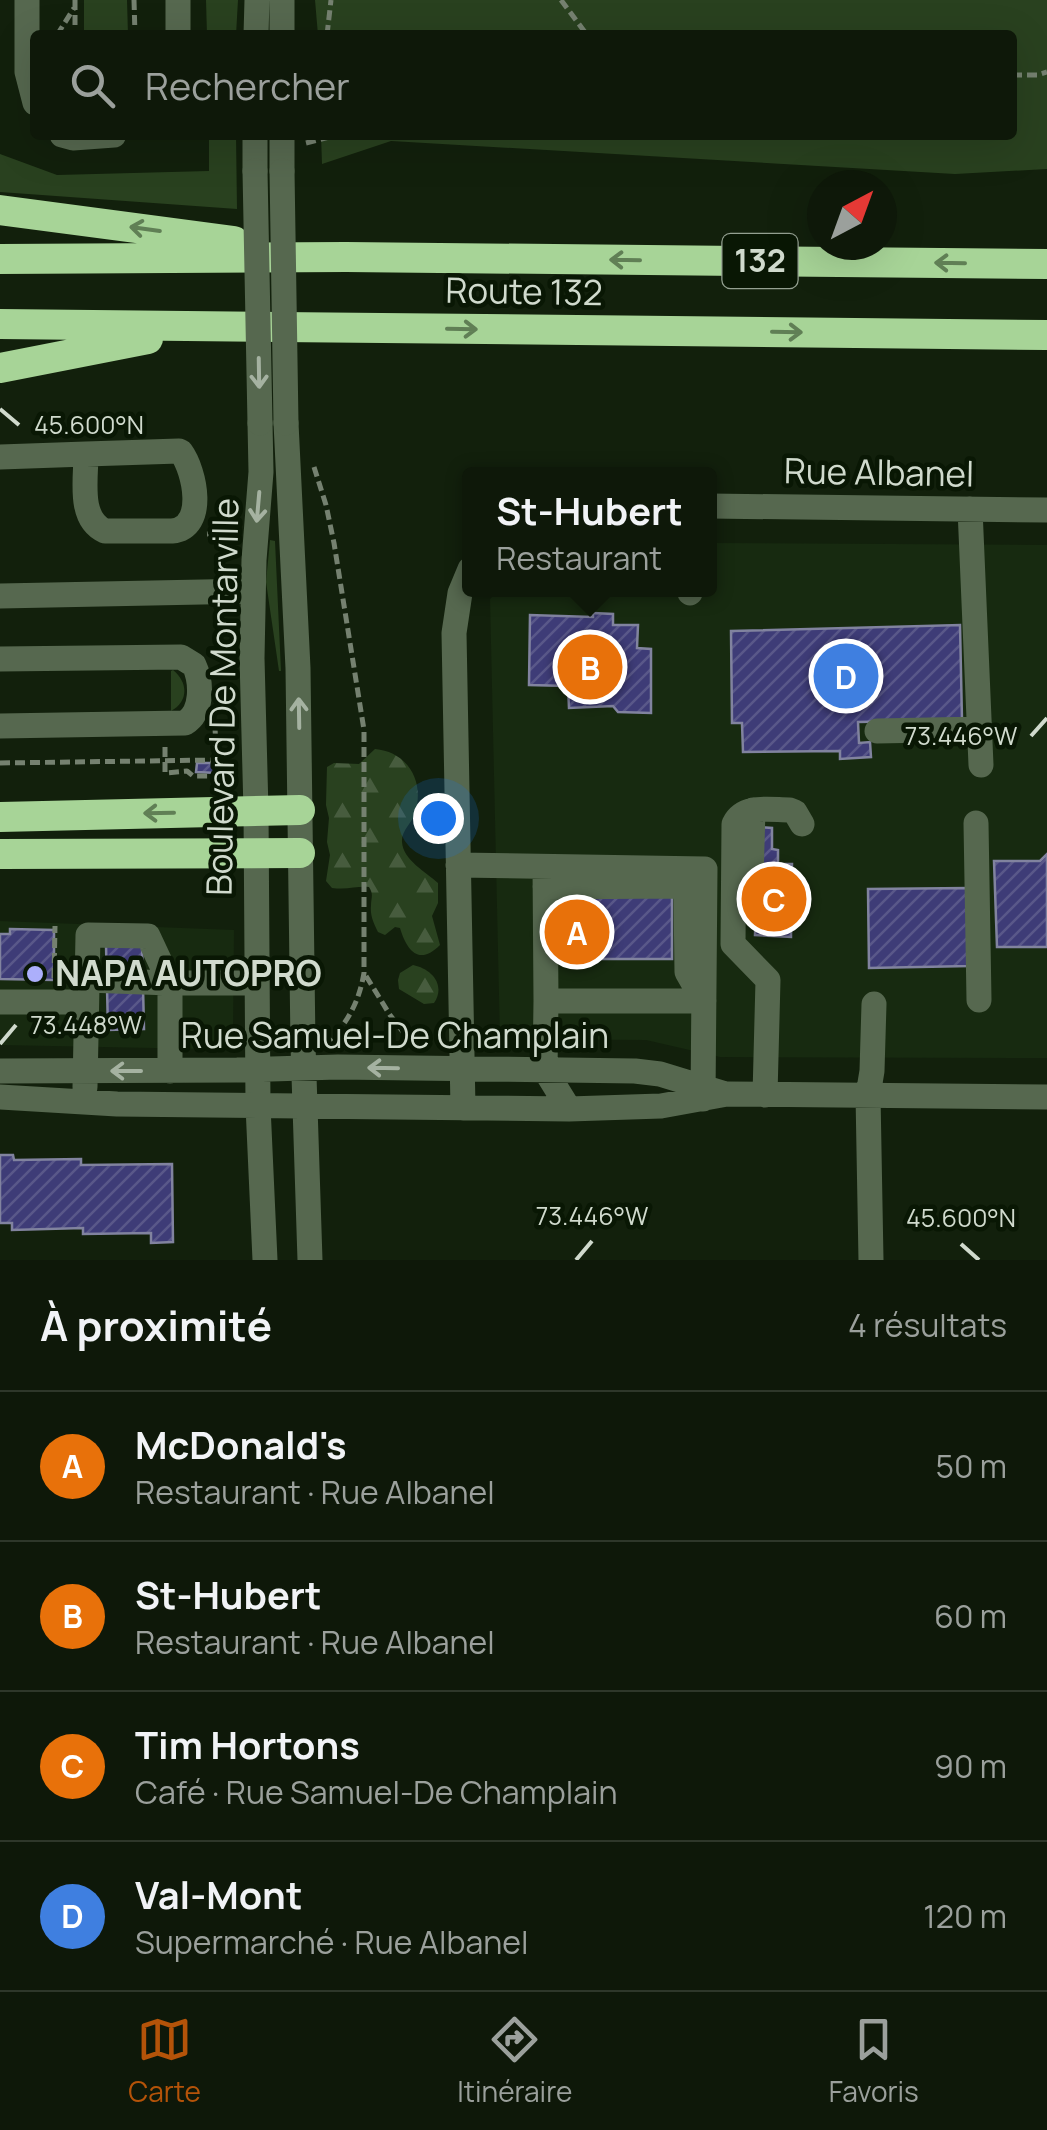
<!DOCTYPE html>
<html lang="fr">
<meta charset="utf-8">
<style>
body{margin:0;font-family:Manrope,sans-serif;background:#172112;color:#f1f3f6}
.compass{position:absolute;left:807px;top:170px;width:90px;height:90px;border-radius:50%;background:#0e1809;box-shadow:0 10px 40px #0002;rotate:41deg}
.you{position:absolute;left:438px;top:818px;width:35px;height:35px;margin:-25px;border:8px solid #fff;border-radius:50%;background:#1a73e8;box-shadow:0 0 0 15px #1a73e833}
.badge{display:grid;place-items:center;width:65px;height:65px;border-radius:50%;background:#b45309;color:#fff;font-size:32px;font-weight:700}
.pin{position:absolute;translate:-50% -50%;border:5px solid #fff;box-shadow:0 2px 10px #0006}
.popup{position:absolute;left:462px;top:467px;width:255px;height:130px;box-sizing:border-box;display:grid;place-content:center;border-radius:10px;background:#0e1809;filter:drop-shadow(0 2px 8px #0005);font-size:32px;white-space:nowrap;color:#9ba09c}
.popup b{font-size:38px;color:#f1f3f6}
.popup::after{content:'';position:absolute;left:50%;top:100%;margin-left:-20px;border:20px solid transparent;border-top-color:#0e1809}
.list{margin:0;padding:0;list-style:none}
h2{display:flex;justify-content:space-between;align-items:center;height:130px;margin:0;padding:0 40px;font-size:42px}
h2 small{font-size:32px;font-weight:400;color:#9ba09c}
.list li{display:grid;grid-template-columns:65px 1fr auto;gap:30px;align-items:center;box-sizing:border-box;height:150px;padding:0 40px;border-top:2px solid #2e372a}
.list b{display:block;font-size:38px;white-space:nowrap}
.list p{margin:0;font-size:32px;white-space:nowrap;color:#9ba09c}
.list em{font-size:32px;font-style:normal;color:#9ba09c}
.icon{flex:none;width:55px;height:55px;fill:none;stroke:currentColor;stroke-width:2;stroke-linecap:round;stroke-linejoin:round}
.map{position:relative;flex:none;width:1047px;height:1260px;overflow:hidden}
.search{position:absolute;background:#0e1809;box-shadow:0 10px 40px #0002;left:30px;right:30px;top:30px;height:110px;display:flex;align-items:center;gap:25px;box-sizing:border-box;padding:0 35px;border-radius:10px;color:#9ba09c;font-size:38px}
.sheet{height:730px;background:#0e1809}
nav{display:flex;justify-content:space-around;align-items:center;box-sizing:border-box;height:140px;border-top:2px solid #2e372a;background:#0e1809;font-size:28px;color:#9ba09c}
nav a{display:grid;justify-items:center;gap:5px}
nav .on{color:#b45309}
.map>svg:first-child{display:block}
</style>
<div class="map">
<svg width="1047" height="1260" viewBox="0 0 1047 1260">
<defs>
<pattern id="forest-firs" width="22" height="20" patternUnits="userSpaceOnUse" patternTransform="scale(2.5)"><rect width="22" height="20" fill="#29411f"/><path d="M5 1l3.5 6h-7zM16 11l3.5 6h-7z" fill="#475c3e"/></pattern>
<pattern id="building-hatch" width="6" height="6" patternUnits="userSpaceOnUse" patternTransform="scale(2.5)"><rect width="6" height="6" fill="#3e3c77"/><path d="M-1 1l2-2M0 6l6-6M5 7l2-2" fill="none" stroke="#595889"/></pattern>
</defs>
<rect width="100%" height="100%" fill="#12200c"/>
<path fill="#172a10" d="M 710,543 L 1047,545 L 1047,1058 L 720,1057 L 646,1040 L 500,1039 L 490,599 L 500,590 L 710,590 Z
M 0,921 L 234,930 L 233,1035 L 205,1049 L 0,1045 Z"/>
<path fill="#29411f" d="M 84,0 L 127,0 L 128,35 L 84,35 Z
M 206,0 L 238,0 L 236,35 L 207,35 Z
M 315,0 L 1047,0 L 1047,169 L 955,174 L 391,141 L 322,164 L 321,135 L 1012,135 L 1012,35 L 318,35 Z
M 209,135 L 236,135 L 237,209 L 0,192 L 0,154 L 57,175 L 209,171 Z
M 270,540 L 275,541 L 281,671 L 279,671 L 266,582 Z
M 173,670 C 188,682 189,701 171,711 L 171,671 Z"/>
<path fill="url(#forest-firs)" d="M 375,749 C 408,752 425,782 415,813 C 412,823 401,831 402,842 C 403,860 426,872 438,883 L 438,903 L 432,916 L 440,945 C 419,966 407,951 400,928 L 395,927 L 385,935 L 378,932 C 374,924 370,916 371,906 C 371,897 374,895 369,887 C 356,886 348,890 332,888 L 326,881 L 330,855 L 327,842 L 329,818 L 326,805 L 327,767 L 334,763 L 359,764 Z
M 413,965 C 432,969 446,985 434,1003 L 424,1004 L 399,989 L 398,980 L 400,973 Z"/>
<path fill="url(#building-hatch)" stroke="#81839f" stroke-width="2.5" d="M 593,613 L 613,614 L 613,625 L 638,625 L 637,648 L 651,649 L 651,713 L 618,712 L 613,706 L 569,708 L 568,686 L 529,685 L 530,615 L 593,617 Z
M 960,625 L 962,720 L 858,722 L 859,743 L 870,742 L 871,757 L 840,759 L 840,751 L 743,752 L 742,723 L 732,723 L 731,631 Z
M 197,763 L 217,763 L 217,773 L 196,772 Z
M 759,827 L 772,828 L 772,849 L 778,850 L 778,864 L 792,864 L 791,937 L 755,935 Z
M 1047,854 L 1047,947 L 997,947 L 994,861 L 1040,861 Z
M 968,888 L 969,966 L 869,968 L 868,889 Z
M 568,892 L 672,893 L 672,959 L 568,959 Z
M 10,929 L 54,930 L 54,980 L 0,979 L 0,934 L 10,934 Z
M 142,944 L 144,1029 L 108,1030 L 106,945 Z
M 0,1155 L 13,1155 L 14,1160 L 81,1159 L 81,1165 L 172,1164 L 173,1242 L 151,1243 L 151,1233 L 83,1234 L 83,1228 L 12,1230 L 12,1223 L 0,1223 Z"/>
<g fill="none" stroke-linecap="round" stroke-linejoin="round">
<path stroke="#758170" stroke-width="5" stroke-dasharray="10 5" stroke-linecap="butt" d="M 75,0 L 75,35
M 134,0 L 135,35
M 561,0 L 587,35
M 57,35 L 74,8
M 327,35 L 331,0
M 1012,75 L 1037,75 L 1047,72
M 306,143 L 337,135
M 314,467 L 326,505 L 334,543 L 364,730 L 364,973 C 359,1001 349,1021 329,1041
M 207,534 L 231,533
M 215,727 L 216,752 L 231,751
M 165,747 L 165,773 L 187,771 L 193,776 L 221,776
M 216,760 L 224,780
M 0,763 L 216,760 L 216,752
M 366,976 L 390,1015 L 413,1045
M 54,978 L 55,926"/>
<path stroke="#56684f" stroke-width="25" d="M 27,0 L 27,72 L 35,103
M 178,35 L 178,0
M 256,35 L 257,0
M 282,35 L 282,0
M 62,135 L 73,138 L 114,135
M 282,135 L 282,171
M 255,171 L 255,135
M 260,423 L 261,472 L 254,560 L 252,658 L 256,811 L 258,1106 L 265,1260
M 286,423 L 298,668 L 303,1045 L 310,1260
M 0,457 L 86,454 L 179,451 L 181,452 C 195,471 207,528 172,531 L 105,531 C 78,519 86,479 86,454
M 710,506 L 1047,510
M 970,509 L 981,765
M 690,590 L 690,593
M 0,596 L 253,591
M 0,659 L 181,657 L 194,665 C 202,682 203,712 185,723 L 0,726
M 877,731 L 981,729
M 976,823 L 979,1000
M 458,865 L 705,869 L 703,1099
M 545,867 L 546,1001 L 704,1001
M 751,880 L 753,810
M 545,887 L 674,886 L 682,888 L 686,897 L 687,972 L 699,993
M 546,1001 L 545,1070 L 569,1109
M 0,1002 L 86,1002
M 0,1071 L 237,1070 L 338,1067 L 635,1071 L 660,1074 L 722,1093
M 170,1071 L 170,983 L 257,983
M 85,1087 L 88,935 L 148,936 L 170,983 L 87,980
M 765,1095 L 768,980 L 733,944 L 734,824 C 744,804 770,810 790,810 L 795,812 L 802,824
M 0,1097 L 117,1104 L 569,1109 L 661,1106 L 727,1094 L 1047,1097
M 463,1108 L 454,633 L 460,593 L 470,569
M 871,1260 L 868,1095 L 872,1071 L 874,1004"/>
<path stroke="#a7d497" stroke-width="30" d="M 0,210 L 234,241
M 0,259 L 346,257 L 1047,264
M 0,324 L 1047,335
M 0,368 L 148,339
M 0,817 L 300,810
M 0,854 L 300,853"/>
<path stroke="#56684f" stroke-width="25" d="M 255,171 L 260,423
M 282,171 L 286,423"/>
</g>
<defs><path id="oneway-shaft" d="M-6 0H5M1.5-3L5.5 0L1.5 3" fill="none" stroke-width="1.6" stroke-linecap="round" stroke-linejoin="round" transform="scale(2.5)"/></defs>
<g stroke="#607f55">
<use href="#oneway-shaft" transform="translate(145 229) rotate(-172)"/>
<use href="#oneway-shaft" transform="translate(625 260) rotate(-179)"/>
<use href="#oneway-shaft" transform="translate(950 263) rotate(-179)"/>
<use href="#oneway-shaft" transform="translate(462 329) rotate(1)"/>
<use href="#oneway-shaft" transform="translate(787 332) rotate(1)"/>
<use href="#oneway-shaft" transform="translate(159 813) rotate(179)"/>
</g>
<g stroke="#a5b2a1">
<use href="#oneway-shaft" transform="translate(259 373) rotate(89)"/>
<use href="#oneway-shaft" transform="translate(258 507) rotate(95)"/>
<use href="#oneway-shaft" transform="translate(299 713) rotate(-91)"/>
<use href="#oneway-shaft" transform="translate(383 1068) rotate(-179)"/>
<use href="#oneway-shaft" transform="translate(126 1071) rotate(-180)"/>
</g>
<path fill="none" stroke="#d0dacd" stroke-width="4" d="M 0,409 L 19,425M 1031,736 L 1047,718M 0,1044 L 16,1025M 961,1244 L 979,1260M 576,1260 L 592,1241"/>
<circle fill="#acaffb" stroke="#091704" stroke-width="4" cx="35" cy="974" r="10"/>
<g text-anchor="middle" stroke-width="9" stroke-linejoin="round" paint-order="stroke">
<rect fill="#091704" stroke="#94a091" stroke-width="2.5" x="722.5" y="234" width="75" height="54" rx="8"/>
<g font-size="32" font-weight="bold" fill="#d0dacd">
<text x="760" y="272">132</text>
</g>
<g font-size="35" fill="#d0dacd" stroke="#091704">
<text transform="translate(524 292) rotate(1)" y="12">Route 132</text>
<text transform="translate(879 473) rotate(1)" y="12">Rue Albanel</text>
<text transform="translate(223 697) rotate(-89)" y="12">Boulevard De Montarville</text>
<text x="395" y="1048">Rue Samuel-De Champlain</text>
</g>
<g font-size="35" font-weight="bold" fill="#d0dacd" stroke="#091704" text-anchor="start">
<text x="55" y="986">NAPA AUTOPRO</text>
</g>
</g>
<g font-size="25" text-anchor="middle" fill="#d0dacd" stroke="#091704" stroke-width="9" stroke-linejoin="round" paint-order="stroke">
<text x="89" y="434">45.600°N</text>
<text x="961" y="745">73.446°W</text>
<text x="86" y="1034">73.448°W</text>
<text x="592" y="1225">73.446°W</text>
<text x="961" y="1227">45.600°N</text>
</g>
</svg>
<svg class="compass" viewBox="-18 -18 36 36"><path d="M0-13l5 13h-10z" fill="#e53935"/><path d="M0 13l5-13h-10z" fill="#9ba09c"/></svg>
<div class="you"></div>
<div class="pin badge" style="left:577px;top:932px;background:#e8710a">A</div>
<div class="pin badge" style="left:590px;top:667px;background:#e8710a">B</div>
<div class="popup"><b>St-Hubert</b>Restaurant</div>
<div class="pin badge" style="left:774px;top:899px;background:#e8710a">C</div>
<div class="pin badge" style="left:846px;top:676px;background:#3f7fe0">D</div>
<div class="search"><svg class="icon" aria-label="search" viewBox="0 0 24 24"><circle cx="10" cy="10" r="6"/><path d="M15 15l6 6"/></svg>Rechercher</div>
</div>
<section class="sheet">
<h2>À proximité<small>4 résultats</small></h2>
<ul class="list">
<li><span class="badge" style="background:#e8710a">A</span><div><b>McDonald's</b><p>Restaurant · Rue Albanel</p></div><em>50 m</em></li>
<li><span class="badge" style="background:#e8710a">B</span><div><b>St-Hubert</b><p>Restaurant · Rue Albanel</p></div><em>60 m</em></li>
<li><span class="badge" style="background:#e8710a">C</span><div><b>Tim Hortons</b><p>Café · Rue Samuel-De Champlain</p></div><em>90 m</em></li>
<li><span class="badge" style="background:#3f7fe0">D</span><div><b>Val-Mont</b><p>Supermarché · Rue Albanel</p></div><em>120 m</em></li>
</ul>
</section>
<nav>
<a class="on"><svg class="icon" aria-label="map" viewBox="0 0 24 24"><path d="M3 6l6-2 6 2 6-2v14l-6 2-6-2-6 2zM9 4v14M15 6v14"/></svg>Carte</a>
<a><svg class="icon" aria-label="directions" viewBox="0 0 24 24"><path d="M12 3l9 9-9 9-9-9zM9 14v-3h6M13 9l2 2-2 2"/></svg>Itinéraire</a>
<a><svg class="icon" aria-label="saved" viewBox="0 0 24 24"><path d="M7 4h10v16l-5-4-5 4z"/></svg>Favoris</a>
</nav>
